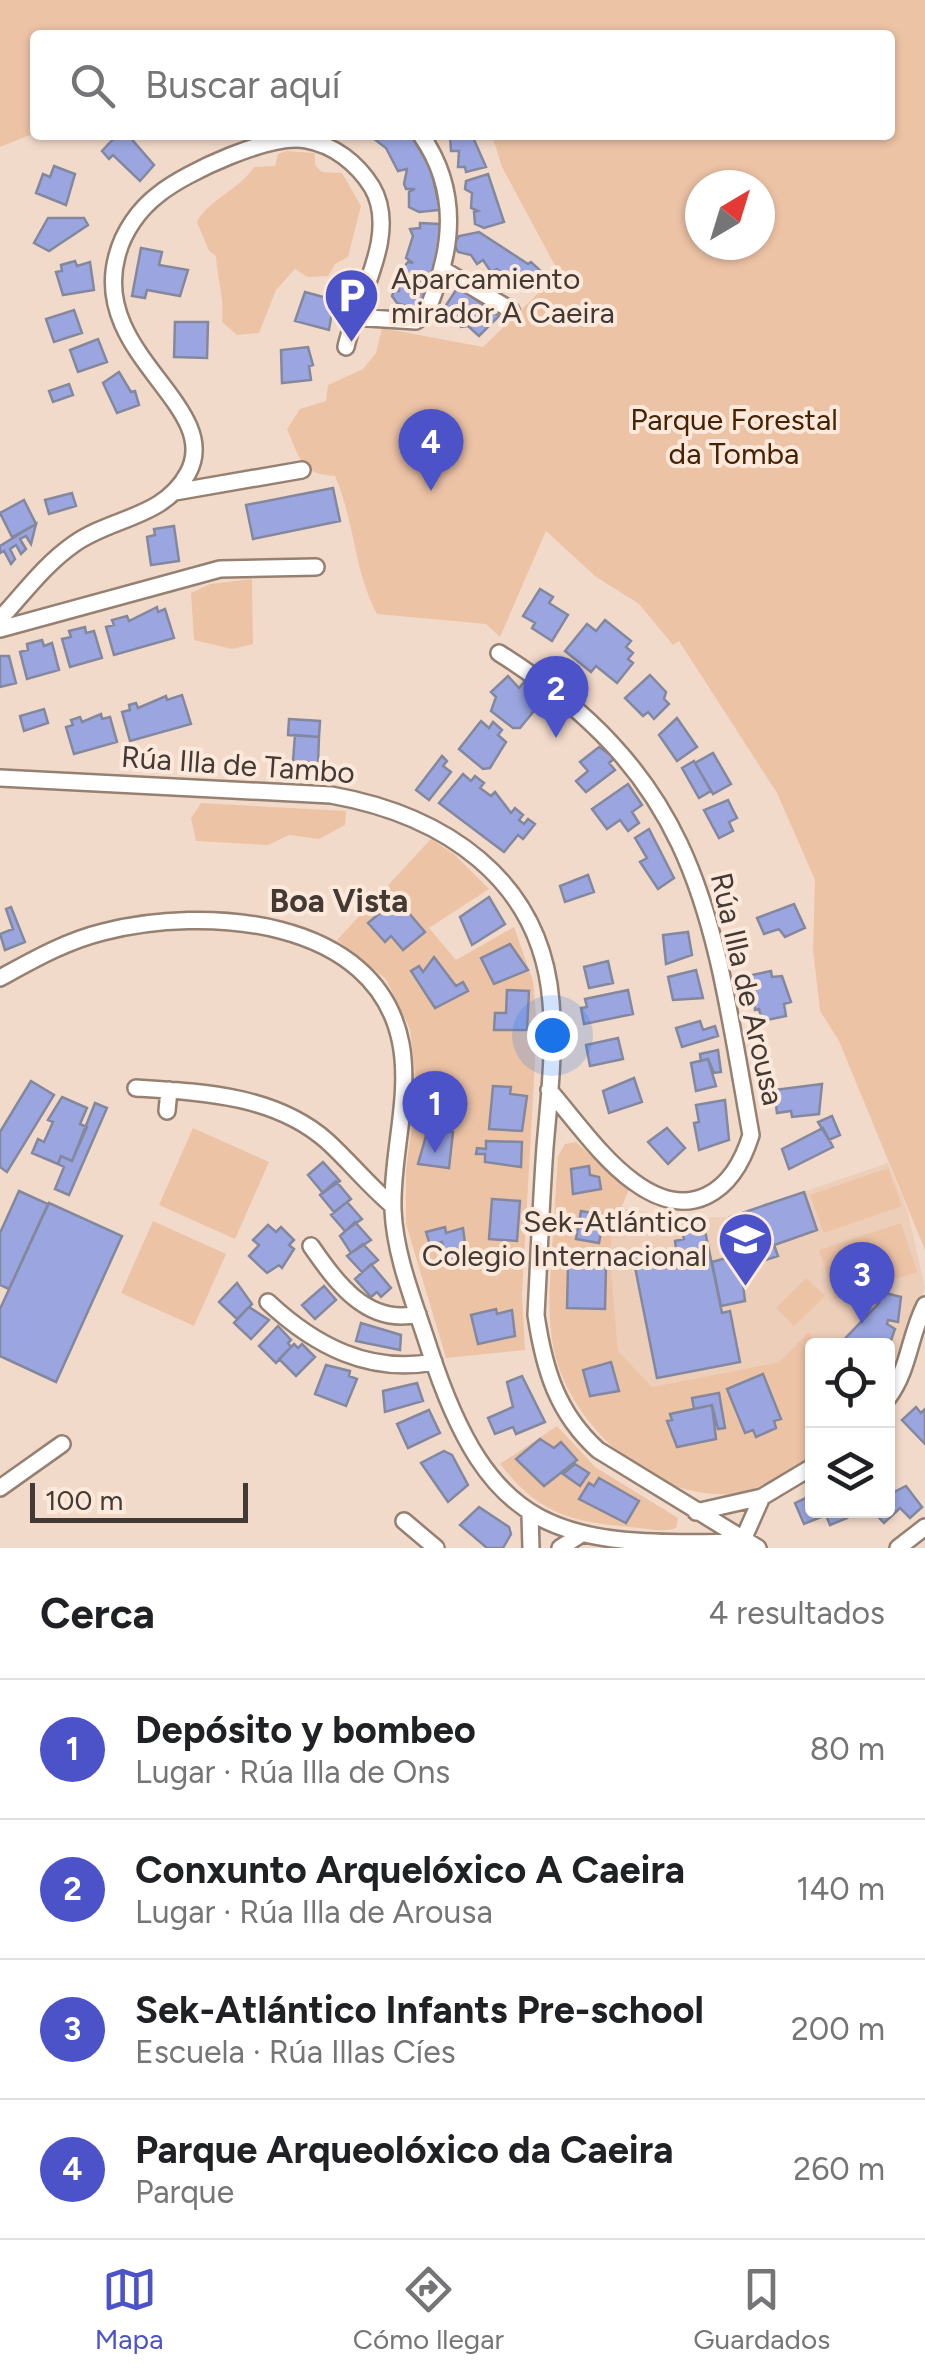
<!DOCTYPE html>
<html lang="es">
<meta charset="utf-8">
<style>
body{margin:0;font-family:Figtree,sans-serif;background:#f2f2f2;color:#202124}
.controls{position:absolute;right:30px;bottom:30px;display:grid;overflow:hidden;border-radius:10px;box-shadow:0 2px 8px #0004}
.controls button{width:90px;height:90px;display:grid;place-items:center;padding:0;border:0;border-bottom:2px solid #e0e0e0;background:#fff;color:#202124;font:50px sans-serif}
.compass{position:absolute;left:685px;top:170px;width:90px;height:90px;border-radius:50%;background:#fff;box-shadow:0 2px 8px #0004;rotate:38deg}
.scale{position:absolute;left:30px;bottom:25px;width:218px;box-sizing:border-box;padding-left:10px;border:5px solid #443a34;border-top:0;font-size:28px;line-height:35px;white-space:nowrap;color:#443a34;-webkit-text-stroke:8px #fce9dc;paint-order:stroke}
.you{position:absolute;left:552px;top:1035px;width:35px;height:35px;margin:-25px;border:8px solid #fff;border-radius:50%;background:#1a73e8;box-shadow:0 0 0 15px #1a73e833}
.badge{display:grid;place-items:center;width:65px;height:65px;border-radius:50%;background:#4c52c8;color:#fff;font-size:32px;font-weight:700}
.pin{position:absolute;translate:-50% -82px;filter:drop-shadow(0 2px 5px #0008)}
.pin::after{content:'';position:absolute;top:52px;width:35px;height:30px;background:inherit;clip-path:polygon(0 0,100% 0,50% 100%)}
.list{margin:0;padding:0;list-style:none}
h2{display:flex;justify-content:space-between;align-items:center;height:130px;margin:0;padding:0 40px;font-size:42px}
h2 small{font-size:32px;font-weight:400;color:#757577}
.list li{display:grid;grid-template-columns:65px 1fr auto;gap:30px;align-items:center;box-sizing:border-box;height:140px;padding:0 40px;border-top:2px solid #e0e0e0}
.list b{display:block;font-size:38px;white-space:nowrap}
.list p{margin:0;font-size:32px;white-space:nowrap;color:#757577}
.list em{font-size:32px;font-style:normal;color:#757577}
.icon{flex:none;width:55px;height:55px;fill:none;stroke:currentColor;stroke-width:2;stroke-linecap:round;stroke-linejoin:round}
.map{position:relative;flex:none;width:925px;height:1548px;overflow:hidden}
.search{position:absolute;background:#fff;box-shadow:0 2px 8px #0004;left:30px;right:30px;top:30px;height:110px;display:flex;align-items:center;gap:25px;box-sizing:border-box;padding:0 35px;border-radius:10px;color:#757577;font-size:38px}
.sheet{height:690px;background:#fff}
nav{display:flex;justify-content:space-around;align-items:center;box-sizing:border-box;height:140px;border-top:2px solid #e0e0e0;background:#fff;font-size:28px;color:#757577}
nav a{display:grid;justify-items:center;gap:5px}
nav .on{color:#4c52c8}
.map>svg:first-child{display:block}
</style>
<div class="map">
<svg width="925" height="1548" viewBox="0 0 925 1548">
<rect width="100%" height="100%" fill="#f2daca"/>
<path fill="#ecceb9" d="M 888,1163 L 907,1209 L 925,1288 L 888,1378 L 888,1346 L 818,1345 L 809,1333 L 779,1362 L 652,1387 L 618,1351 L 610,1255 L 611,1231 L 621,1208 L 679,1218 L 730,1217 Z"/>
<path fill="#edc3a6" fill-rule="evenodd" d="M 0,0 L 925,0 L 925,1250 L 839,1041 L 820,1011 L 813,949 L 815,880 L 777,793 L 679,641 L 673,645 L 639,604 L 595,576 L 546,531 L 500,637 L 486,624 L 377,614 C 354,571 355,522 335,476 C 302,475 299,457 287,429 L 300,409 L 326,401 L 328,385 L 363,369 L 376,353 L 382,328 L 483,347 L 559,273 L 502,167 L 492,135 L 890,135 L 890,35 L 35,35 L 35,133 L 0,147 ZM 700,185 L 760,185 L 760,245 L 700,245 Z
M 286,151 L 315,153 L 315,165 L 322,172 L 342,173 L 361,206 L 348,257 L 335,264 L 328,276 L 307,277 L 295,269 L 276,290 L 259,333 L 237,335 L 222,322 C 225,300 217,279 216,256 L 209,251 L 197,222 C 209,199 239,190 254,167 L 275,166 L 278,154 Z
M 252,579 L 253,644 L 232,649 L 194,640 L 191,593 L 210,584 Z
M 201,803 L 346,811 L 345,825 L 319,839 L 289,835 L 268,845 L 196,841 L 191,818 Z
M 431,839 L 455,855 L 489,889 L 429,928 L 456,960 L 514,927 L 533,981 L 537,1025 L 522,1295 L 525,1350 L 446,1358 L 406,1224 L 406,1169 L 417,1091 L 410,1029 L 386,979 L 337,940 Z
M 193,1128 L 269,1162 L 235,1239 L 159,1205 Z
M 576,1142 L 629,1189 L 612,1231 L 610,1255 L 618,1351 L 652,1387 L 779,1362 L 809,1332 L 818,1345 L 812,1346 L 812,1454 L 806,1460 C 784,1473 763,1489 737,1493 C 655,1505 570,1425 554,1350 C 548,1322 549,1295 551,1266 L 559,1264 L 560,1251 L 552,1249 L 558,1156 L 565,1144 Z
M 888,1168 L 902,1206 L 824,1233 L 810,1195 Z
M 153,1221 L 226,1254 L 194,1326 L 121,1293 Z
M 901,1223 L 917,1272 L 835,1299 L 819,1250 Z
M 806,1278 L 825,1296 L 794,1326 L 776,1308 Z
M 557,1426 L 595,1467 L 678,1518 L 676,1528 C 662,1533 644,1528 629,1527 C 568,1521 539,1513 500,1464 Z"/>
<path fill="#9ba6e1" stroke="#83889e" stroke-width="2.5" d="M 117,135 L 128,135 L 154,165 L 140,181 L 113,155 L 109,159 L 102,151 Z
M 369,135 L 411,135 L 431,169 L 440,210 L 419,212 L 409,207 L 409,192 L 415,189 L 406,189 L 404,184 L 407,169 L 398,171 L 386,148 Z
M 442,135 L 472,135 L 486,167 L 466,172 L 465,167 L 458,167 L 459,151 L 451,151 L 450,135 Z
M 54,166 L 75,174 L 66,205 L 36,193 L 43,174 L 50,177 Z
M 488,174 L 504,222 L 484,228 L 475,224 L 474,212 L 478,211 L 471,208 L 472,193 L 465,189 L 466,181 Z
M 48,218 L 84,218 L 88,225 L 49,251 L 34,243 Z
M 420,223 L 440,224 L 439,256 L 419,311 L 397,303 L 392,296 L 394,291 L 399,291 L 400,271 L 408,262 L 413,263 L 406,258 L 413,236 L 410,229 L 420,228 Z
M 479,232 L 528,264 L 531,262 L 544,274 L 528,290 L 520,289 L 497,269 L 491,272 L 483,260 L 477,264 L 471,255 L 458,252 L 454,244 L 459,236 Z
M 141,248 L 162,252 L 159,265 L 188,270 L 180,296 L 147,290 L 145,298 L 132,296 Z
M 75,261 L 77,266 L 90,262 L 94,290 L 63,295 L 56,272 L 62,271 L 61,265 Z
M 458,287 L 499,316 L 479,336 L 468,326 L 461,327 L 455,318 L 445,316 L 443,310 Z
M 305,292 L 334,300 L 329,330 L 295,321 Z
M 74,310 L 82,333 L 54,342 L 46,319 Z
M 175,322 L 208,322 L 207,358 L 174,357 Z
M 98,339 L 107,362 L 78,372 L 70,350 Z
M 308,347 L 313,365 L 309,366 L 311,380 L 282,383 L 281,350 Z
M 119,372 L 131,392 L 135,391 L 139,405 L 117,413 L 103,383 Z
M 69,384 L 73,395 L 53,402 L 49,391 Z
M 333,488 L 340,521 L 253,539 L 246,505 Z
M 72,493 L 76,506 L 49,514 L 45,500 Z
M 24,500 L 36,524 L 12,537 L 0,513 Z
M 36,524 L 31,544 L 26,536 L 20,539 L 26,549 L 21,554 L 16,545 L 10,549 L 15,559 L 11,564 L 4,551 L 0,553 L 0,546 Z
M 174,526 L 179,561 L 151,565 L 147,537 L 155,535 L 154,529 Z
M 540,589 L 553,597 L 549,603 L 568,615 L 552,641 L 532,628 L 535,623 L 523,616 Z
M 157,607 L 158,612 L 165,609 L 174,638 L 114,655 L 106,627 L 114,625 L 112,620 L 127,616 L 129,621 Z
M 605,620 L 631,641 L 626,647 L 633,653 L 628,659 L 633,663 L 617,683 L 596,666 L 591,672 L 565,651 L 587,624 L 596,631 Z
M 85,627 L 86,633 L 94,631 L 102,658 L 70,667 L 62,639 L 71,637 L 69,631 Z
M 42,640 L 44,646 L 52,643 L 59,670 L 27,679 L 20,652 L 28,650 L 27,644 Z
M 0,656 L 9,656 L 16,683 L 0,687 Z
M 650,675 L 666,692 L 664,699 L 669,704 L 654,719 L 648,712 L 643,716 L 625,698 Z
M 508,676 L 519,688 L 527,679 L 543,700 L 520,728 L 513,728 L 491,711 L 496,697 L 491,692 Z
M 182,695 L 191,724 L 130,741 L 122,712 L 130,710 L 129,705 L 136,703 L 138,708 L 166,696 L 167,700 Z
M 44,709 L 48,723 L 24,731 L 20,716 Z
M 101,714 L 102,719 L 110,717 L 117,742 L 74,754 L 66,727 L 73,725 L 71,720 L 80,717 L 82,722 Z
M 677,718 L 697,747 L 677,761 L 659,735 Z
M 289,719 L 320,721 L 319,737 L 288,735 Z
M 481,721 L 489,728 L 493,722 L 502,730 L 498,735 L 506,742 L 490,768 L 483,769 L 459,749 Z
M 295,735 L 319,737 L 318,763 L 293,761 Z
M 599,747 L 615,758 L 609,763 L 615,770 L 586,792 L 576,781 L 588,771 L 580,762 Z
M 713,753 L 731,784 L 713,794 L 695,763 Z
M 442,756 L 447,761 L 443,766 L 451,772 L 429,800 L 416,790 Z
M 694,761 L 711,791 L 699,798 L 682,768 Z
M 463,774 L 471,781 L 475,776 L 484,783 L 480,788 L 491,796 L 495,792 L 511,813 L 515,808 L 523,815 L 519,820 L 524,824 L 528,819 L 535,824 L 523,839 L 518,835 L 504,852 L 439,803 Z
M 628,784 L 642,805 L 632,812 L 639,823 L 628,831 L 620,820 L 607,829 L 592,809 Z
M 728,800 L 737,818 L 729,822 L 733,831 L 719,838 L 704,810 Z
M 649,829 L 674,878 L 658,889 L 640,862 L 647,858 L 635,838 Z
M 588,875 L 594,892 L 565,902 L 560,886 Z
M 489,897 L 505,924 L 472,945 L 460,917 Z
M 397,899 L 425,932 L 403,950 L 391,936 L 385,942 L 368,923 Z
M 794,904 L 805,928 L 785,937 L 779,929 L 764,934 L 757,918 Z
M 11,907 L 25,942 L 5,950 L 0,934 L 13,929 L 6,909 Z
M 688,932 L 692,955 L 666,964 L 663,935 Z
M 510,944 L 528,970 L 494,984 L 481,958 Z
M 434,957 L 456,986 L 463,982 L 468,991 L 435,1008 L 411,971 L 419,966 L 423,972 Z
M 608,961 L 613,983 L 589,988 L 584,967 Z
M 696,970 L 703,998 L 673,1000 L 668,977 Z
M 771,971 L 772,977 L 782,976 L 791,1002 L 784,1004 L 786,1016 L 762,1021 L 759,1009 L 755,1010 L 752,975 Z
M 507,990 L 529,991 L 527,1030 L 494,1030 L 495,1013 L 506,1013 Z
M 628,990 L 633,1014 L 584,1024 L 581,1008 L 587,1007 L 585,999 Z
M 700,1021 L 703,1030 L 715,1026 L 718,1036 L 682,1047 L 676,1028 Z
M 618,1038 L 623,1059 L 590,1066 L 586,1045 Z
M 718,1050 L 721,1072 L 714,1073 L 708,1059 L 701,1061 L 700,1054 Z
M 708,1059 L 716,1086 L 696,1091 L 691,1063 Z
M 634,1078 L 642,1102 L 609,1113 L 603,1091 Z
M 31,1081 L 54,1095 L 7,1172 L 0,1167 L 0,1132 Z
M 822,1084 L 819,1114 L 792,1117 L 791,1111 L 777,1113 L 774,1090 Z
M 438,1085 L 451,1087 L 452,1121 L 433,1118 L 434,1107 L 440,1108 L 441,1103 L 422,1102 L 424,1089 Z
M 493,1086 L 511,1087 L 510,1094 L 527,1096 L 522,1131 L 489,1129 Z
M 62,1097 L 87,1108 L 80,1124 L 87,1127 L 72,1161 L 61,1156 L 58,1164 L 32,1153 L 38,1139 L 44,1142 L 53,1122 L 48,1120 Z
M 725,1100 L 729,1140 L 699,1150 L 694,1123 L 699,1122 L 696,1105 Z
M 95,1103 L 107,1108 L 69,1195 L 55,1189 L 64,1167 L 58,1164 L 61,1156 L 72,1161 Z
M 832,1116 L 840,1135 L 829,1140 L 818,1122 Z
M 667,1128 L 685,1148 L 668,1164 L 648,1142 Z
M 823,1128 L 833,1147 L 789,1169 L 782,1149 Z
M 428,1129 L 453,1132 L 449,1168 L 418,1164 Z
M 486,1141 L 522,1142 L 521,1167 L 485,1162 L 485,1154 L 476,1154 L 477,1148 L 486,1149 Z
M 323,1162 L 340,1181 L 323,1193 L 308,1175 Z
M 589,1166 L 590,1175 L 599,1177 L 601,1189 L 573,1194 L 571,1169 Z
M 336,1181 L 351,1199 L 334,1212 L 320,1195 Z
M 19,1191 L 48,1204 L 9,1289 L 0,1285 L 0,1233 Z
M 804,1192 L 817,1230 L 743,1256 L 730,1217 Z
M 492,1199 L 520,1201 L 517,1241 L 489,1239 Z
M 347,1202 L 362,1219 L 345,1231 L 331,1215 Z
M 49,1203 L 122,1236 L 56,1382 L 0,1356 L 0,1309 Z
M 581,1211 L 604,1215 L 599,1243 L 576,1239 Z
M 355,1222 L 371,1240 L 351,1253 L 340,1236 Z
M 268,1225 L 276,1232 L 281,1227 L 294,1240 L 289,1245 L 294,1249 L 282,1268 L 279,1265 L 267,1273 L 249,1256 L 259,1245 L 253,1240 Z
M 704,1226 L 722,1313 L 730,1311 L 740,1362 L 657,1378 L 633,1257 L 676,1248 L 675,1241 L 684,1239 L 682,1231 Z
M 445,1227 L 446,1233 L 463,1228 L 467,1258 L 448,1263 L 442,1242 L 430,1245 L 426,1232 Z
M 363,1244 L 378,1260 L 362,1272 L 347,1256 Z
M 774,1245 L 778,1256 L 747,1266 L 749,1275 L 742,1276 L 745,1301 L 721,1306 L 712,1262 Z
M 371,1264 L 391,1288 L 381,1297 L 377,1292 L 371,1297 L 355,1279 Z
M 568,1266 L 606,1267 L 605,1309 L 567,1308 Z
M 237,1283 L 252,1304 L 237,1319 L 219,1302 Z
M 324,1286 L 336,1300 L 315,1319 L 302,1305 Z
M 882,1292 L 901,1297 L 898,1322 L 888,1320 L 887,1324 L 895,1329 L 888,1349 L 838,1346 L 879,1303 Z
M 249,1307 L 269,1320 L 251,1339 L 234,1323 Z
M 496,1309 L 497,1314 L 512,1310 L 515,1336 L 478,1344 L 471,1315 Z
M 361,1323 L 401,1335 L 400,1350 L 356,1341 Z
M 278,1326 L 291,1340 L 288,1343 L 291,1347 L 276,1363 L 259,1346 Z
M 294,1344 L 298,1348 L 302,1344 L 315,1357 L 296,1376 L 279,1359 Z
M 611,1362 L 619,1391 L 590,1396 L 583,1370 Z
M 326,1365 L 350,1371 L 349,1376 L 357,1379 L 346,1406 L 315,1394 Z
M 763,1374 L 781,1419 L 774,1421 L 776,1428 L 756,1437 L 753,1430 L 745,1433 L 727,1389 Z
M 522,1376 L 545,1422 L 516,1434 L 513,1427 L 495,1434 L 488,1418 L 513,1407 L 507,1382 Z
M 417,1383 L 423,1401 L 385,1412 L 383,1391 Z
M 719,1393 L 725,1428 L 718,1429 L 712,1405 L 694,1409 L 692,1398 Z
M 712,1405 L 716,1439 L 677,1447 L 667,1421 L 672,1420 L 670,1414 Z
M 916,1407 L 921,1413 L 925,1409 L 925,1444 L 902,1420 Z
M 429,1410 L 440,1433 L 408,1448 L 397,1424 Z
M 540,1439 L 554,1448 L 561,1442 L 577,1460 L 544,1486 L 516,1459 Z
M 444,1451 L 452,1455 L 468,1485 L 448,1502 L 421,1463 Z
M 575,1464 L 589,1473 L 580,1486 L 563,1474 Z
M 599,1478 L 639,1501 L 626,1523 L 579,1499 L 589,1483 L 594,1486 Z
M 906,1486 L 922,1507 L 910,1518 L 900,1508 L 884,1523 L 872,1510 L 888,1510 L 888,1495 Z
M 812,1495 L 812,1510 L 844,1510 L 847,1518 L 830,1525 L 826,1515 L 804,1524 L 795,1503 Z
M 479,1507 L 509,1527 L 511,1534 L 503,1548 L 487,1548 L 460,1525 Z"/>
<g fill="none" stroke-linecap="round" stroke-linejoin="round">
<defs>
<path id="street" d="M 442,269 L 511,310
M 352,317 L 416,321 C 428,313 431,301 436,287 C 455,234 454,182 421,135
M 175,492 L 302,470
M 0,619 C 24,593 45,564 74,544 C 112,517 164,518 188,473 C 224,407 90,354 117,256 C 123,232 139,209 159,194 C 186,172 271,133 306,140 C 334,145 357,163 372,187 C 400,235 356,299 346,347
M 0,629 L 220,569 L 316,567
M 499,653 C 702,781 712,915 751,1135 C 733,1193 690,1223 634,1182 C 602,1159 575,1120 549,1090
M 0,778 L 331,795 C 443,815 541,878 551,1002 C 555,1050 549,1100 545,1147 C 541,1203 539,1259 536,1315 C 544,1369 557,1413 598,1450 L 758,1548
M 0,978 C 33,960 66,941 103,932 C 203,906 377,916 401,1044 C 411,1098 391,1156 393,1210 C 395,1257 415,1304 429,1348 C 490,1536 558,1547 742,1542 L 762,1497
M 136,1088 C 202,1092 275,1095 327,1141 C 350,1162 369,1186 393,1206
M 167,1111 L 169,1090
M 311,1246 C 336,1282 367,1326 418,1314
M 268,1302 C 315,1346 369,1374 434,1362
M 888,1398 C 909,1370 909,1337 925,1305
M 0,1488 L 62,1444
M 696,1512 L 762,1497 L 812,1467
M 530,1515 L 531,1548
M 404,1521 L 436,1548
M 560,1548 L 580,1535
M 898,1548 L 925,1527"/>
</defs>
<use href="#street" stroke="#958071" stroke-width="20"/>
<use href="#street" stroke="#fff" stroke-width="15"/>
</g>
<defs>
<symbol id="parking-pin" viewBox="-11 -11 22 30"><path d="M0 17L-7.5 6A9.5 9.5 0 1 1 7.5 6Z" fill="#4c52c8" stroke="#fce9dc"/><path d="M-3.5-5.5H1a3.5 3.5 0 0 1 0 7H-1V5.5H-3.5ZM-1-3.4V-.6H.8a1.4 1.4 0 0 0 0-2.8Z" fill="#fff"/></symbol>
<symbol id="school-pin" viewBox="-11 -11 22 30"><path d="M0 17L-7.5 6A9.5 9.5 0 1 1 7.5 6Z" fill="#4c52c8" stroke="#fce9dc"/><path d="M0-5L7-2L0 1L-7-2ZM-4 1L0 2.5L4 1V4Q0 6-4 4Z" fill="#fff"/></symbol>
</defs>
<g fill-rule="evenodd">
<use href="#parking-pin" x="320" y="264" width="63" height="86"/>
<use href="#school-pin" x="714" y="1208" width="63" height="86"/>
</g>
<g text-anchor="middle" stroke-width="8" stroke-linejoin="round" paint-order="stroke">
<g font-size="30" fill="#443a34" stroke="#fce9dc" text-anchor="start">
<text x="391" y="289">Aparcamiento<tspan x="391" dy="34">mirador A Caeira</tspan></text>
<text x="707" y="1232" text-anchor="end">Sek-Atlántico<tspan x="707" dy="34">Colegio Internacional</tspan></text>
</g>
<g font-size="30" fill="#462202" stroke="#fce9dc">
<text x="734" y="430">Parque Forestal<tspan x="734" dy="34">da Tomba</tspan></text>
</g>
<g font-size="30" fill="#443a34" stroke="#fce9dc">
<text transform="translate(238 765) rotate(4)" y="10">Rúa Illa de Tambo</text>
<text transform="translate(747 989) rotate(77)" y="10">Rúa Illa de Arousa</text>
</g>
<g font-size="32" font-weight="bold" fill="#443a34" stroke="#fce9dc">
<text x="339" y="912">Boa Vista</text>
</g>
</g>
</svg>
<div class="controls">
<button><svg class="icon" aria-label="locate" viewBox="0 0 24 24"><circle cx="12" cy="12" r="6"/><path d="M12 2v4M12 18v4M2 12h4M18 12h4"/></svg></button>
<button><svg class="icon" aria-label="layers" viewBox="0 0 24 24"><path d="M12 4l9 5-9 5-9-5zM3 14l9 5 9-5"/></svg></button>
</div>
<svg class="compass" viewBox="-18 -18 36 36"><path d="M0-13l5 13h-10z" fill="#e53935"/><path d="M0 13l5-13h-10z" fill="#757577"/></svg>
<div class="scale">100 m</div>
<div class="you"></div>
<div class="pin badge" style="left:435px;top:1153px">1</div>
<div class="pin badge" style="left:556px;top:738px">2</div>
<div class="pin badge" style="left:862px;top:1324px">3</div>
<div class="pin badge" style="left:431px;top:491px">4</div>
<div class="search"><svg class="icon" aria-label="search" viewBox="0 0 24 24"><circle cx="10" cy="10" r="6"/><path d="M15 15l6 6"/></svg>Buscar aquí</div>
</div>
<section class="sheet">
<h2>Cerca<small>4 resultados</small></h2>
<ul class="list">
<li><span class="badge">1</span><div><b>Depósito y bombeo</b><p>Lugar · Rúa Illa de Ons</p></div><em>80 m</em></li>
<li><span class="badge">2</span><div><b>Conxunto Arquelóxico A Caeira</b><p>Lugar · Rúa Illa de Arousa</p></div><em>140 m</em></li>
<li><span class="badge">3</span><div><b>Sek-Atlántico Infants Pre-school</b><p>Escuela · Rúa Illas Cíes</p></div><em>200 m</em></li>
<li><span class="badge">4</span><div><b>Parque Arqueolóxico da Caeira</b><p>Parque</p></div><em>260 m</em></li>
</ul>
</section>
<nav>
<a class="on"><svg class="icon" aria-label="map" viewBox="0 0 24 24"><path d="M3 6l6-2 6 2 6-2v14l-6 2-6-2-6 2zM9 4v14M15 6v14"/></svg>Mapa</a>
<a><svg class="icon" aria-label="directions" viewBox="0 0 24 24"><path d="M12 3l9 9-9 9-9-9zM9 14v-3h6M13 9l2 2-2 2"/></svg>Cómo llegar</a>
<a><svg class="icon" aria-label="saved" viewBox="0 0 24 24"><path d="M7 4h10v16l-5-4-5 4z"/></svg>Guardados</a>
</nav>
